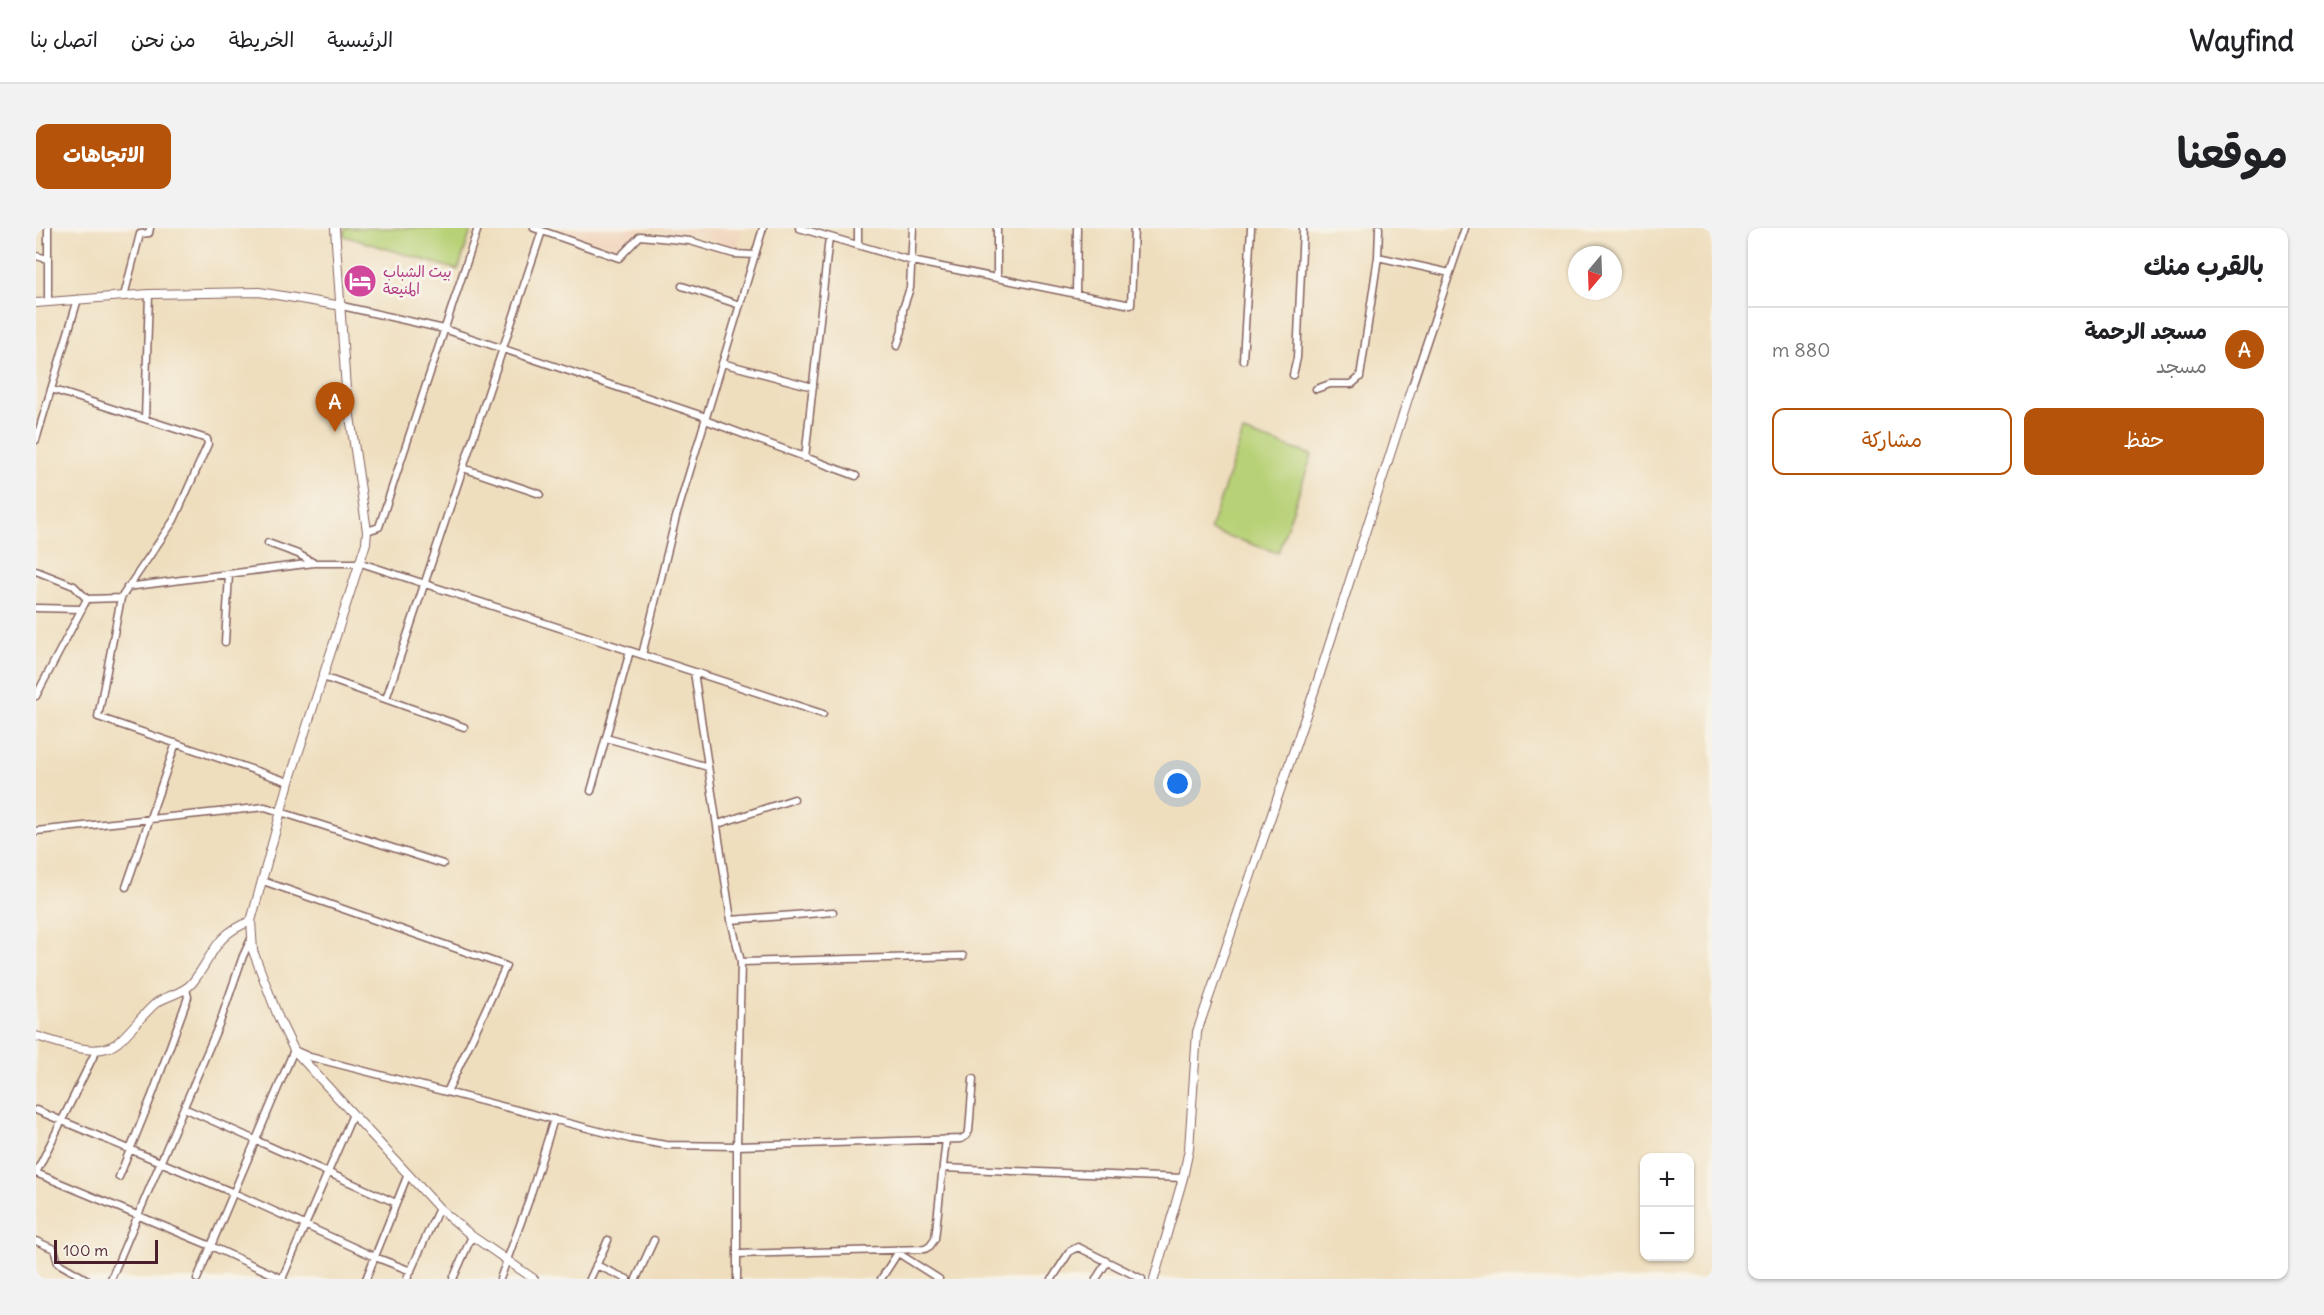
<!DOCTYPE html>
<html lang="ar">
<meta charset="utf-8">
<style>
body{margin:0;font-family:Delius,"Playpen Sans Arabic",sans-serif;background:#f2f2f2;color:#202124;direction:rtl}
.controls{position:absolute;right:18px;bottom:18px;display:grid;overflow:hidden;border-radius:12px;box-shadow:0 2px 4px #0004}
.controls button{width:54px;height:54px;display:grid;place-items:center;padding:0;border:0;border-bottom:2px solid #e0e0e0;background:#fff;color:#202124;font:30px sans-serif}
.compass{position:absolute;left:1532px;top:18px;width:54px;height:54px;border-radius:50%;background:#fff;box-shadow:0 2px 4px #0004;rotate:199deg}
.scale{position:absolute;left:18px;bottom:15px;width:104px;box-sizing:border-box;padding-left:6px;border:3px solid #4a1f2b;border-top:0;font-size:16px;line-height:21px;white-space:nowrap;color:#4a1f2b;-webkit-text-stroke:4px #f7f3e8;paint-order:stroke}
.you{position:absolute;left:1142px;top:556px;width:21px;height:21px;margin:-15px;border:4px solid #fff;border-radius:50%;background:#1a73e8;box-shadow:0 0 0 9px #1a73e833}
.badge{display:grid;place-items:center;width:39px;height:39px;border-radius:50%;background:#b45309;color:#fff;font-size:20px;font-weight:700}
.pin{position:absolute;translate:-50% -50px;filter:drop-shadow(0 2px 3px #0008)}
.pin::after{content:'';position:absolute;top:32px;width:21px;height:18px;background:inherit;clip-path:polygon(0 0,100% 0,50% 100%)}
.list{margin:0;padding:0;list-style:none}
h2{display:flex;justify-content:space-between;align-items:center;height:78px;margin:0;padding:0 24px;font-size:26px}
h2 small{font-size:20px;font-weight:400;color:#757577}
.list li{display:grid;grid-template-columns:39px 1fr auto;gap:18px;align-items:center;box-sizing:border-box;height:84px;padding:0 24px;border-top:2px solid #e0e0e0}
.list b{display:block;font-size:22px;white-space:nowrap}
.list p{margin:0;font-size:20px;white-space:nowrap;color:#757577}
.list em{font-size:20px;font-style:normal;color:#757577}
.actions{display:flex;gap:12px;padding:18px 24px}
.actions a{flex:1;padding:14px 0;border:2px solid #b45309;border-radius:12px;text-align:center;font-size:21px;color:#b45309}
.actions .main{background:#b45309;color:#fff}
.map{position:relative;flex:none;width:1676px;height:1051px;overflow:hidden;direction:ltr;border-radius:12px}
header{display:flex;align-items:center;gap:36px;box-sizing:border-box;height:84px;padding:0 30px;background:#fff;border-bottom:2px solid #e0e0e0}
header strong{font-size:28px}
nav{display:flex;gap:33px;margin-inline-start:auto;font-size:21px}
.intro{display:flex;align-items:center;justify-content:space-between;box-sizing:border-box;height:144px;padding:0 36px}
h1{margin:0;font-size:42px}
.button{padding:15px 27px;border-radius:12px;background:#b45309;color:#fff;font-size:21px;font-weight:700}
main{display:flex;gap:36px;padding:0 36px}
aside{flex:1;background:#fff;border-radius:12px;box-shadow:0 2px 4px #0004}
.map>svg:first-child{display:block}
</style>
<header>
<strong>Wayfind</strong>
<nav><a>الرئيسية</a><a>الخريطة</a><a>من نحن</a><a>اتصل بنا</a></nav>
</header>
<div class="intro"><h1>موقعنا</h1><a class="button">الاتجاهات</a></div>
<main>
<aside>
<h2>بالقرب منك<small></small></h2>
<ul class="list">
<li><span class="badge">A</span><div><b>مسجد الرحمة</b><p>مسجد</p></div><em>880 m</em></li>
</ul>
<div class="actions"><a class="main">حفظ</a><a>مشاركة</a></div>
</aside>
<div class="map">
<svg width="1676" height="1051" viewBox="0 0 1676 1051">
<rect width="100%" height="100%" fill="#f7f3e8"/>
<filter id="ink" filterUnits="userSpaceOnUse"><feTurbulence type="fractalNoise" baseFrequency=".0167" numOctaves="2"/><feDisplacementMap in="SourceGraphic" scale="12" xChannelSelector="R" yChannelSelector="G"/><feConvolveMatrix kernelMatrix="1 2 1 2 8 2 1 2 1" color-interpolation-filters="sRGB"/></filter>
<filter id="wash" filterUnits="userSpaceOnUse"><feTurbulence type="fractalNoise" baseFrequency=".008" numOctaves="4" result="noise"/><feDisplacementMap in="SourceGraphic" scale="24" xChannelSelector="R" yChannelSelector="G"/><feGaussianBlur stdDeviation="1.35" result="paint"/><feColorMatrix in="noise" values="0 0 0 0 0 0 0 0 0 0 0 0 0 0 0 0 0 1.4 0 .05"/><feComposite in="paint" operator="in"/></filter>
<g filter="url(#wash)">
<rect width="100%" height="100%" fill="#efdebe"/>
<path fill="#f1d5bd" d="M 521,0 L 706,0 L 702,21 L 657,6 L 607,1 L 583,24 Z"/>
<path fill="#b7d176" stroke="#807850" stroke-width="1.5" d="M 309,0 L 436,0 L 422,42 L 308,8 Z
M 1207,204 L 1276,227 L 1242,325 L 1174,302 Z"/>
</g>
<g filter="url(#ink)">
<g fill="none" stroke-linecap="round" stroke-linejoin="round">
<defs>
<path id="minor" d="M 12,0 L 12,74
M 498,0 L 583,30 L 604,8 L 654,13 L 698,26 L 719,27
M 763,0 L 876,33 L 1095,77 L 1098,0
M 822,17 L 822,0
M 0,28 L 12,31
M 1342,29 L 1414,45
M 961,50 L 961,0
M 646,58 L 704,77
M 1040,66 L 1041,0
M 88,68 L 104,6 L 113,5 L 114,0
M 306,78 L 408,101 L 670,189
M 861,118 L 866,103 L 867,81 L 874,60 L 877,0
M 1207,132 L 1215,0
M 686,135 L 777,159
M 1257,147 L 1261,130 L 1267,0
M 1376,158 L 1429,0
M 15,161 L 171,211 L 172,216 L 138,292 L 85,370 L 62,489 L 253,554
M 1280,161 L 1294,156 L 1316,156 L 1324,149 L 1342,29 L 1343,0
M 109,191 L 113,66
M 669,192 L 820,248
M 0,212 L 42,71
M 769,230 L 793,9
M 427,240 L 504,266
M 331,303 L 343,299 L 442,0
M 232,315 L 262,326 L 278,335
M 0,343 L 38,358 L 51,371 L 85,370
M 91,359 L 278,335 L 325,335 L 787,486
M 0,380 L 45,381
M 189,414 L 193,347
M 606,427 L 640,289 L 727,0
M 658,444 L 695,692 L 705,734 L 701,918 L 701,1051
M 287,449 L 428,499
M 0,468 L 51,371
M 350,471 L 506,3
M 570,510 L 672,539
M 555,563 L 594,423
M 682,596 L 758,571
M 0,603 L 229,579 L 407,636
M 227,653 L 470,738 L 411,864
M 90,659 L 140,515
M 695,692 L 797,684
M 705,734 L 927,728
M 61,821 L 0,945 L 175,1018 L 247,1051
M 148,880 L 360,975
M 0,882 L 198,965 L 339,1029 L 375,1043
M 908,940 L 1147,950
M 83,949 L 117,865 L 152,769 L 150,761
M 0,1013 L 18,1021 L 22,1035 L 50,1051
M 862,1025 L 903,1051
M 702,1026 L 889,1021 L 894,1018 L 899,1011 L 910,911
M 560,1037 L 591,1051
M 75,1051 L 184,794 L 207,728 L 215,711
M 161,1051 L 258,822 L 274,829 L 594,911 L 630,917 L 701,918 L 925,911 L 930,908 L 933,903 L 937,851
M 246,1051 L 317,886
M 330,1051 L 372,946
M 371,1051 L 403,980
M 417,1051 L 436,1008
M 464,1051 L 492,975 L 518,891
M 554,1051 L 572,1012
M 600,1051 L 618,1012
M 845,1051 L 863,1023
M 1016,1051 L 1034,1023 L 1042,1019 L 1106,1051
M 1060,1051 L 1071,1034"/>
<path id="tertiary" d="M 299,0 L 310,161 L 331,303 L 330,315 L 253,554 L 215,693 L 217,723 L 243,791 L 258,822 L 403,980 L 436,1008 L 498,1051
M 0,75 L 113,66 L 223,64 L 306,78
M 0,808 C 22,814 60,831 81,815 C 95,803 106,787 120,775 C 131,767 147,766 156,755 C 178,728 177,707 215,693
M 1118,1051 L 1147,950 L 1153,921 L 1161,804 L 1282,452 L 1376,158"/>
</defs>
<use href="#minor" stroke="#84625e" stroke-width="9"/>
<use href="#tertiary" stroke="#84625e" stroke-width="10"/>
<use href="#minor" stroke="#fff" stroke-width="6"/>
<use href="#tertiary" stroke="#fff" stroke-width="8"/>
</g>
</g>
<defs>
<symbol id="hotel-disc" viewBox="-11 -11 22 22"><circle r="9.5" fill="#d1479c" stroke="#f7f3e8"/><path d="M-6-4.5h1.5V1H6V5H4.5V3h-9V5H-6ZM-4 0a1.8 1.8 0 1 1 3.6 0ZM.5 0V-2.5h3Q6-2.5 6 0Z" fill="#fff"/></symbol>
</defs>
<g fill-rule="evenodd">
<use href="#hotel-disc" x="305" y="34" width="38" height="38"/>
</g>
<g text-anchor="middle" stroke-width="6" stroke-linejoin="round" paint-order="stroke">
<g font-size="15" fill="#b23c85" stroke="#f7f3e8" text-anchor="start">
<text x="347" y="49">بيت الشباب<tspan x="347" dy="17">المنيعة</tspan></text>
</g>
</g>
</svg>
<div class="controls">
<button>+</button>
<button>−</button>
</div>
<svg class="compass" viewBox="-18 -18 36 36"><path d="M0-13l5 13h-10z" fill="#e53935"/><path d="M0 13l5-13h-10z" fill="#757577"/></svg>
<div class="scale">100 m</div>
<div class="you"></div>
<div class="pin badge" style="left:299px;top:204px">A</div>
</div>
</main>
